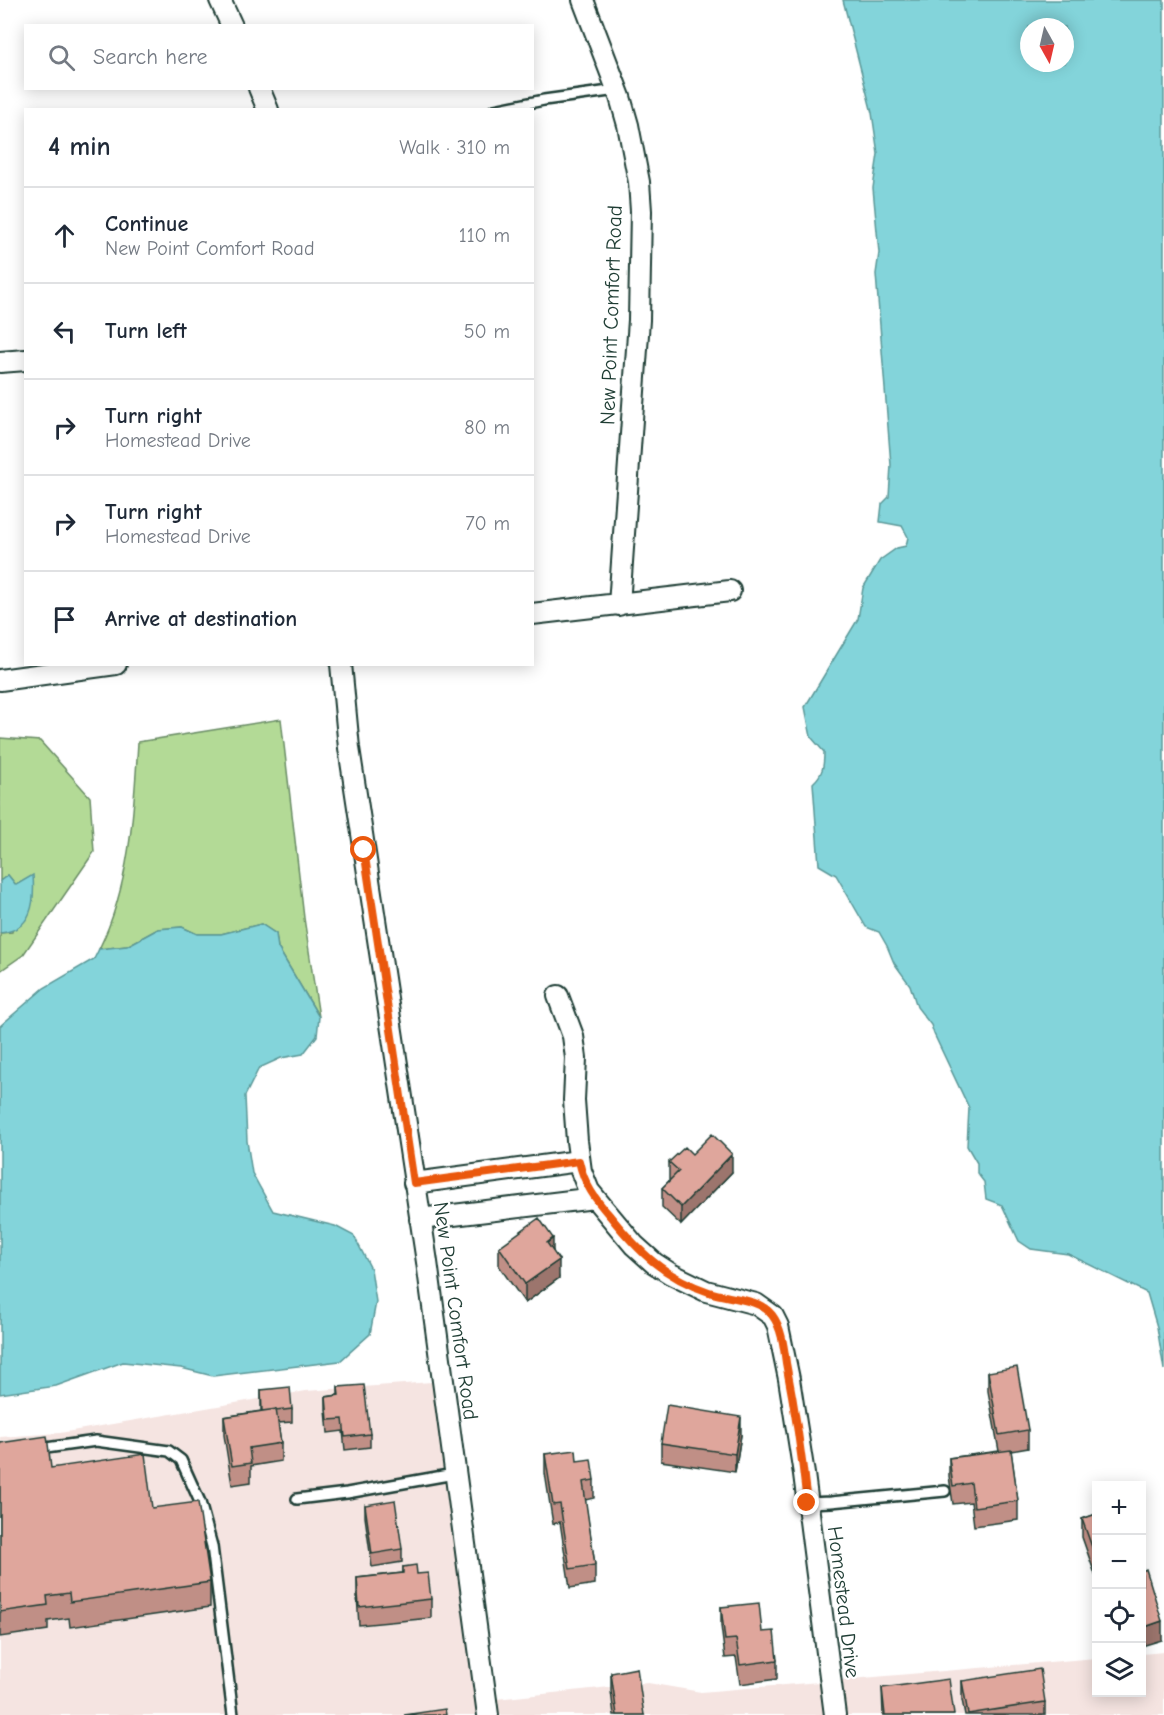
<!DOCTYPE html>
<meta charset="utf-8">
<style>
body{margin:0;font-family:"Comic Neue",sans-serif;background:#f6f6f7;color:#1f2937}
.controls{position:absolute;right:18px;bottom:18px;display:grid;overflow:hidden;border-radius:0px;box-shadow:0 3px 15px #0003}
.controls button{width:54px;height:54px;display:grid;place-items:center;padding:0;border:0;border-bottom:2px solid #e0e1e3;background:#fff;color:#1f2937;font:30px sans-serif}
.compass{position:absolute;left:1020px;top:18px;width:54px;height:54px;border-radius:50%;background:#fff;box-shadow:0 3px 15px #0003;rotate:172deg}
.stop{position:absolute;width:18px;height:18px;margin:-14px;border:4px solid #ea580c;border-radius:50%;background:#fff}
.stop.end{background:#ea580c;border-color:#fff;box-shadow:0 2px 6px #0008}
.list{margin:0;padding:0;list-style:none}
h2{display:flex;justify-content:space-between;align-items:center;height:78px;margin:0;padding:0 24px;font-size:26px}
h2 small{font-size:20px;font-weight:400;color:#747a83}
.list li{display:grid;grid-template-columns:39px 1fr auto;gap:18px;align-items:center;box-sizing:border-box;height:96px;padding:0 24px;border-top:2px solid #e0e1e3}
.list b{display:block;font-size:22px;white-space:nowrap}
.list p{margin:0;font-size:20px;white-space:nowrap;color:#747a83}
.list em{font-size:20px;font-style:normal;color:#747a83}
.icon{flex:none;width:33px;height:33px;fill:none;stroke:currentColor;stroke-width:2;stroke-linecap:round;stroke-linejoin:round}
.map{position:relative;flex:none;width:1164px;height:1715px;overflow:hidden}
.search{position:absolute;background:#fff;box-shadow:0 3px 15px #0003;left:24px;top:24px;width:510px;height:66px;display:flex;align-items:center;gap:15px;box-sizing:border-box;padding:0 21px;border-radius:0px;color:#747a83;font-size:22px}
.panel{position:absolute;background:#fff;box-shadow:0 3px 15px #0003;left:24px;top:108px;width:510px;height:558px;border-radius:0px}
.map>svg:first-child{display:block}
</style>
<div class="map">
<svg width="1164" height="1715" viewBox="0 0 1164 1715">
<rect width="100%" height="100%" fill="#fff"/>
<filter id="ink" filterUnits="userSpaceOnUse"><feTurbulence type="fractalNoise" baseFrequency=".0167" numOctaves="2"/><feDisplacementMap in="SourceGraphic" scale="12" xChannelSelector="R" yChannelSelector="G"/><feConvolveMatrix kernelMatrix="1 2 1 2 8 2 1 2 1" color-interpolation-filters="sRGB"/></filter>
<g filter="url(#ink)">
<path fill="#f5e4e1" d="M 432,1382 L 477,1715 L 0,1715 L 0,1437 L 60,1433 L 306,1391 Z
M 1164,1652 L 1164,1715 L 845,1715 L 840,1680 L 1096,1658 L 1096,1692 L 1142,1692 L 1142,1654 Z
M 819,1682 L 824,1715 L 499,1715 L 496,1699 L 648,1683 L 701,1692 Z"/>
<path fill="#b3da96" stroke="#698c65" stroke-width="1.5" d="M 281,719 L 304,918 L 319,1017 L 278,948 L 276,934 L 261,924 L 221,934 L 197,934 L 182,927 L 158,929 L 127,946 L 99,949 C 130,887 134,811 138,742 Z
M 0,738 L 40,741 L 90,797 L 94,852 L 23,955 L 0,971 L 0,933 L 12,932 L 16,885 L 8,875 L 0,881 Z"/>
<path fill="#83d4da" stroke="#5b9898" stroke-width="1.5" fill-rule="evenodd" d="M 843,0 L 1164,0 L 1164,1370 L 1157,1327 L 1147,1293 L 1068,1254 L 1031,1249 L 1019,1241 L 1002,1205 L 986,1199 L 984,1182 L 977,1173 L 977,1163 L 967,1146 L 969,1108 L 934,1034 L 931,1025 L 917,1007 L 910,985 L 894,963 L 887,946 L 879,932 L 866,927 L 836,875 L 819,865 L 813,783 C 823,774 824,766 824,752 L 811,737 L 805,707 L 858,619 L 863,588 L 880,560 L 897,548 L 906,546 L 908,537 L 902,526 L 880,522 L 882,504 L 889,497 L 891,465 L 876,274 L 879,253 L 873,188 L 878,154 L 872,113 ZM 1029,27 L 1065,27 L 1065,63 L 1029,63 Z
M 8,875 L 16,885 L 33,875 C 35,902 33,930 0,933 L 0,881 Z
M 261,924 L 276,934 L 278,948 L 319,1017 L 317,1036 L 303,1054 L 281,1058 L 259,1068 L 245,1096 L 247,1141 L 252,1173 L 273,1211 L 335,1226 L 354,1236 L 371,1269 L 376,1302 L 370,1334 L 340,1361 L 213,1376 L 181,1368 L 123,1362 L 56,1386 L 0,1394 L 0,1026 L 44,988 L 94,959 L 99,949 L 127,946 L 158,929 L 182,927 L 197,934 L 221,934 Z"/>
<g fill="none" stroke-linecap="round" stroke-linejoin="round">
<defs>
<path id="service" d="M 494,110 L 544,100 L 617,90
M 39,1449 L 96,1441 L 169,1451 L 181,1460 L 200,1502 L 212,1546 L 233,1715
M 297,1499 L 347,1493 L 454,1474
M 807,1503 L 831,1502 L 945,1491"/>
<path id="minor" d="M 220,0 L 232,26
M 583,0 L 620,97 L 628,125 L 639,182 L 641,211 L 639,320 L 619,605
M 259,88 L 268,110
M 0,362 L 26,360
M 532,614 L 730,591
M 341,664 L 349,748 L 427,1262 L 488,1715
M 0,680 L 116,664
M 558,996 L 573,1036 L 576,1058 L 574,1100 L 577,1141 L 581,1171 L 589,1191 L 634,1245 L 654,1263 L 671,1274 L 706,1291 L 756,1304 L 773,1316 L 778,1326 L 789,1379 L 804,1474 L 835,1715
M 414,1183 L 579,1161
M 420,1219 L 595,1198"/>
</defs>
<use href="#service" stroke="#1f3d34" stroke-width="14"/>
<use href="#minor" stroke="#1f3d34" stroke-width="24"/>
<use href="#service" stroke="#fff" stroke-width="9"/>
<use href="#minor" stroke="#fff" stroke-width="20"/>
</g>
<path fill="#c08f86" stroke="#1f3d34" stroke-width="1.5" d="M 692,1154 L 732,1172 L 681,1225 L 662,1207 L 662,1188 L 669,1181 L 669,1162 Z
M 499,1247 L 553,1251 L 559,1278 L 525,1303 L 499,1266 Z
M 988,1372 L 1028,1430 L 1028,1448 L 1011,1451 L 1018,1501 L 1018,1520 L 974,1526 L 971,1502 L 953,1504 L 949,1476 L 949,1458 L 999,1451 L 988,1391 Z
M 338,1387 L 370,1434 L 370,1447 L 345,1450 L 343,1431 L 328,1433 L 326,1410 L 326,1397 L 338,1395 Z
M 261,1390 L 292,1409 L 292,1422 L 278,1423 L 281,1443 L 281,1461 L 251,1466 L 251,1482 L 232,1485 L 224,1435 L 224,1417 L 261,1411 Z
M 741,1435 L 735,1472 L 661,1461 L 661,1443 Z
M 0,1443 L 51,1468 L 152,1508 L 210,1582 L 210,1607 L 70,1627 L 69,1618 L 48,1621 L 48,1630 L 0,1637 Z
M 545,1454 L 577,1461 L 594,1480 L 594,1498 L 585,1500 L 595,1565 L 595,1584 L 570,1588 L 560,1522 L 553,1524 L 545,1473 Z
M 365,1505 L 402,1549 L 402,1562 L 372,1567 L 365,1517 Z
M 1096,1514 L 1096,1577 L 1082,1537 L 1082,1519 Z
M 403,1567 L 417,1574 L 431,1599 L 431,1618 L 359,1625 L 357,1596 L 357,1578 L 403,1573 Z
M 721,1607 L 762,1632 L 777,1660 L 777,1679 L 740,1684 L 736,1657 L 725,1658 L 721,1626 Z
M 611,1673 L 644,1715 L 614,1715 L 611,1691 Z
M 962,1681 L 1045,1702 L 1045,1715 L 965,1715 L 962,1700 Z
M 882,1688 L 954,1715 L 883,1715 Z"/>
<path fill="#9c746d" stroke="#1f3d34" stroke-width="1.5" d="M 732,1154 L 732,1172 L 681,1225 L 681,1207 Z
M 553,1238 L 553,1257 L 547,1243 Z
M 559,1260 L 559,1278 L 525,1303 L 525,1284 Z
M 741,1417 L 741,1435 L 735,1472 L 735,1454 Z
M 1162,1621 L 1162,1640 L 1142,1646 L 1142,1628 Z"/>
<path fill="#dfa69c" stroke="#1f3d34" stroke-width="1.5" d="M 712,1134 L 732,1154 L 681,1207 L 662,1188 L 679,1171 L 669,1162 L 685,1147 L 692,1154 Z
M 539,1218 L 553,1238 L 547,1243 L 559,1260 L 525,1284 L 499,1247 Z
M 1017,1367 L 1028,1430 L 999,1435 L 988,1372 Z
M 364,1385 L 370,1434 L 345,1437 L 343,1419 L 328,1420 L 326,1397 L 339,1395 L 338,1387 Z
M 290,1387 L 292,1409 L 276,1411 L 276,1409 L 262,1411 L 261,1390 Z
M 667,1405 L 741,1417 L 735,1454 L 661,1443 Z
M 276,1409 L 281,1443 L 249,1448 L 251,1463 L 232,1466 L 224,1417 Z
M 47,1436 L 51,1468 L 145,1454 L 152,1508 L 198,1502 L 210,1582 L 70,1602 L 69,1593 L 47,1596 L 48,1605 L 0,1612 L 0,1443 Z
M 576,1450 L 577,1461 L 591,1459 L 594,1480 L 583,1482 L 595,1565 L 570,1569 L 560,1504 L 553,1505 L 545,1454 Z
M 1011,1450 L 1018,1501 L 974,1507 L 971,1483 L 953,1486 L 949,1458 Z
M 395,1500 L 402,1549 L 372,1554 L 365,1505 Z
M 1096,1514 L 1096,1558 L 1082,1519 Z
M 416,1565 L 417,1574 L 428,1573 L 431,1599 L 359,1607 L 357,1578 L 403,1573 L 403,1567 Z
M 1146,1569 L 1162,1621 L 1142,1628 L 1142,1571 Z
M 759,1603 L 762,1632 L 774,1631 L 777,1660 L 740,1665 L 736,1639 L 725,1640 L 721,1607 Z
M 637,1668 L 644,1715 L 617,1715 L 611,1673 Z
M 1040,1669 L 1045,1702 L 968,1714 L 962,1681 Z
M 949,1679 L 954,1715 L 885,1715 L 882,1688 Z
M 445,1709 L 446,1715 L 404,1715 Z"/>
</g>
<g fill="none" stroke-linecap="round" stroke-linejoin="round" filter="url(#ink)">
<path stroke="#ea580c" stroke-width="8" d="M 364,850 L 414,1183 L 579,1161 C 584,1184 595,1199 610,1216 C 639,1252 664,1277 709,1292 C 729,1299 759,1298 772,1315 C 782,1328 784,1348 786,1363 C 795,1409 802,1456 807,1503"/>
</g>
<g text-anchor="middle" stroke-width="4.5" stroke-linejoin="round" paint-order="stroke">
<g font-size="21" fill="#1f3d34" stroke="#fff">
<text transform="translate(611 315) rotate(-88)" y="7">New Point Comfort Road</text>
<text transform="translate(456 1311) rotate(82)" y="7">New Point Comfort Road</text>
<text transform="translate(844 1602) rotate(83)" y="7">Homestead Drive</text>
</g>
</g>
</svg>
<div class="controls">
<button>+</button>
<button>−</button>
<button><svg class="icon" aria-label="locate" viewBox="0 0 24 24"><circle cx="12" cy="12" r="6"/><path d="M12 2v4M12 18v4M2 12h4M18 12h4"/></svg></button>
<button><svg class="icon" aria-label="layers" viewBox="0 0 24 24"><path d="M12 4l9 5-9 5-9-5zM3 14l9 5 9-5"/></svg></button>
</div>
<svg class="compass" viewBox="-18 -18 36 36"><path d="M0-13l5 13h-10z" fill="#e53935"/><path d="M0 13l5-13h-10z" fill="#747a83"/></svg>
<div class="stop" style="left:364px;top:850px"></div>
<div class="stop end" style="left:807px;top:1503px"></div>
<div class="search"><svg class="icon" aria-label="search" viewBox="0 0 24 24"><circle cx="10" cy="10" r="6"/><path d="M15 15l6 6"/></svg>Search here</div>
<section class="panel">
<h2>4 min<small>Walk · 310 m</small></h2>
<ul class="list">
<li><svg class="icon" aria-label="ahead" viewBox="0 0 24 24"><path d="M12 20V5M6 11l6-6 6 6"/></svg><div><b>Continue</b><p>New Point Comfort Road</p></div><em>110 m</em></li>
<li><svg class="icon" aria-label="left" viewBox="0 0 24 24"><path d="M17 20v-9H6M10 6l-5 5 5 5"/></svg><div><b>Turn left</b></div><em>50 m</em></li>
<li><svg class="icon" aria-label="right" viewBox="0 0 24 24"><path d="M7 20v-9h11M14 6l5 5-5 5"/></svg><div><b>Turn right</b><p>Homestead Drive</p></div><em>80 m</em></li>
<li><svg class="icon" aria-label="right" viewBox="0 0 24 24"><path d="M7 20v-9h11M14 6l5 5-5 5"/></svg><div><b>Turn right</b><p>Homestead Drive</p></div><em>70 m</em></li>
<li><svg class="icon" aria-label="arrive" viewBox="0 0 24 24"><path d="M6 21V4h12l-3 4 3 4H6"/></svg><div><b>Arrive at destination</b></div></li>
</ul>
</section>
</div>
